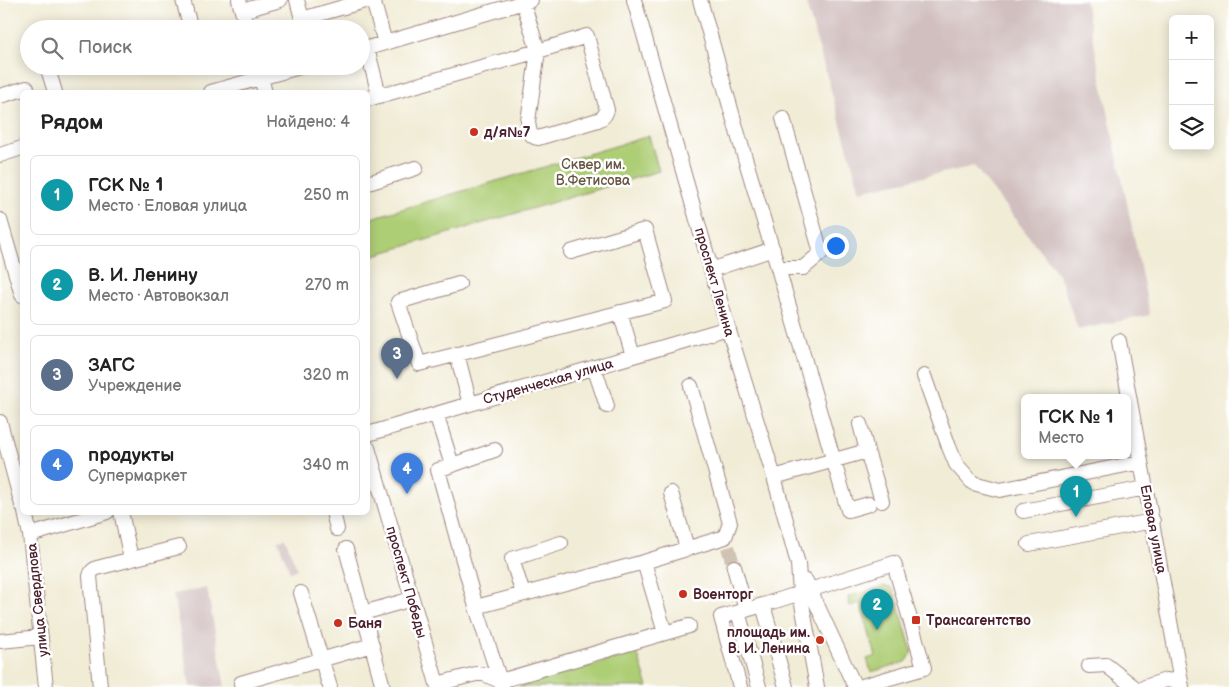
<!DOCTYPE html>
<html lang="ru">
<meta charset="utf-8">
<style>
body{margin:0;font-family:"Balsamiq Sans",sans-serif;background:#f6f6f6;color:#222}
.controls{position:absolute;right:15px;top:15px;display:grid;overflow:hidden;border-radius:8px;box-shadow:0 2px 12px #0003}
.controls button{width:45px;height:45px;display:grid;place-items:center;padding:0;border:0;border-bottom:1px solid #e0e0e0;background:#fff;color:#222;font:25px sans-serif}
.you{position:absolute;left:835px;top:245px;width:18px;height:18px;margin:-12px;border:4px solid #fff;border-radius:50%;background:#1a73e8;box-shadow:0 0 0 8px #1a73e833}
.badge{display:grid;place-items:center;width:32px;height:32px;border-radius:50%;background:#0b8043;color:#fff;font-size:16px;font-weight:700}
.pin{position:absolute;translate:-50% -41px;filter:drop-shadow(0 1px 2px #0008)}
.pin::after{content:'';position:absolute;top:26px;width:18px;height:15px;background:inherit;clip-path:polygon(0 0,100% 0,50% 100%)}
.popup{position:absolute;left:1021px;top:394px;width:110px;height:65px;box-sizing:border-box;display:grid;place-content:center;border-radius:8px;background:#fff;filter:drop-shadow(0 1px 4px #0005);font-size:16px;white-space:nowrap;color:#767676}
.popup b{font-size:19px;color:#222}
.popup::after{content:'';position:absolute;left:50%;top:100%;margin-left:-10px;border:10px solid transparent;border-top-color:#fff}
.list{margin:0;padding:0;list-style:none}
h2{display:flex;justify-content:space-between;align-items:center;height:65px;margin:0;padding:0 20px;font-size:21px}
h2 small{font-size:16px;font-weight:400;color:#767676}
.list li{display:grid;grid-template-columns:32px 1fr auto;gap:15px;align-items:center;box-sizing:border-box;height:80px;margin:0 10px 10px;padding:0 10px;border:1px solid #e0e0e0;border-radius:8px}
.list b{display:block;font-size:19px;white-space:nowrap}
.list p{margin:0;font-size:16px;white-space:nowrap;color:#767676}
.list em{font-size:16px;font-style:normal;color:#767676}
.icon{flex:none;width:28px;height:28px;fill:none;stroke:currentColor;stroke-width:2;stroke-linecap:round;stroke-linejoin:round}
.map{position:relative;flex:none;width:1229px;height:687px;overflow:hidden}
.search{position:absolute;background:#fff;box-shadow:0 2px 12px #0003;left:20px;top:20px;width:350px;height:55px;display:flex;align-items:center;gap:12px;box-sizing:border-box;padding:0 18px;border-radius:28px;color:#767676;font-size:19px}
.panel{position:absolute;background:#fff;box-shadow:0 2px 12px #0003;left:20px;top:90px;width:350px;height:425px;border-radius:8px}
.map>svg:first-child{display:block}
</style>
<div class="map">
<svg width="1229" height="687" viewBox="0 0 1229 687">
<rect width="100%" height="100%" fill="#fff"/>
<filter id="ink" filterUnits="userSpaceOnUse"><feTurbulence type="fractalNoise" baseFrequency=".02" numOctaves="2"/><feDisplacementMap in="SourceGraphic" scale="10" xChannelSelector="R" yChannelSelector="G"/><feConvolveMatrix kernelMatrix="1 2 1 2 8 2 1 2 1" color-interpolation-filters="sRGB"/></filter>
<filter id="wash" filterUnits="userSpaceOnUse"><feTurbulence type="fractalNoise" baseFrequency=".0096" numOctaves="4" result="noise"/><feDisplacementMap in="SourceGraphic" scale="20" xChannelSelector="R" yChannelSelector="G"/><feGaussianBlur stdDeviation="1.12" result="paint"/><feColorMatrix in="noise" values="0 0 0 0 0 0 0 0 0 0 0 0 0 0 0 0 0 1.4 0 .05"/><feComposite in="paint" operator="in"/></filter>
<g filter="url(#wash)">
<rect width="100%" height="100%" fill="#f1ecd6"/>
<path fill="#d1bfbf" d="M 805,0 L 1085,0 L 1150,315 L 1078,330 L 1059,275 L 974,166 L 860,191 Z
M 285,538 L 297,569 L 290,572 L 278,541 Z
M 207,588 L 225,687 L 190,687 L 173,594 Z"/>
<path fill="#aece76" stroke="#7c7650" d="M 649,136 L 659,171 L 368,257 L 368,219 Z
M 883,586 L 891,587 L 894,591 L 912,651 L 909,658 L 906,662 L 871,672 L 867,659 L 876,656 L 860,603 L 850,606 L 848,597 Z
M 637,652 L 648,687 L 518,687 Z"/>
</g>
<g filter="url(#ink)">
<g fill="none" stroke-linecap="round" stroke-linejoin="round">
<path stroke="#d0c3b4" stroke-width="14" stroke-dasharray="14 7" stroke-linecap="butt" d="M 728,547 L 734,567"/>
<defs>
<path id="minor" d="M 183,0 L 191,29
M 239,0 L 247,29
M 297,0 L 302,19 L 368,0
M 373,0 L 385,43
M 634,0 L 728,328 L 774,477 L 798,564 L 800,593 L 817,687
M 700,0 L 739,138 L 778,268 L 848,510 L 869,504
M 242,11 L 280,0
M 367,48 L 379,95
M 361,50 L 531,0
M 47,66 L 55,92
M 257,66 L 265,92
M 211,92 L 303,66
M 0,96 L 27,88
M 368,99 L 538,51 L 587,36 L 607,110 C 605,116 603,118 598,120 L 538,138 C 529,137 529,129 528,121 L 538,51 L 523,2
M 0,155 L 22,148
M 368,183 L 416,168
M 0,220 L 22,295
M 778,268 L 803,268 L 821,253 L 783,118
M 711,270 L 773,249
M 459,284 L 398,302 L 419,364 L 665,301 L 645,230 L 571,252
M 620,312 L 633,356
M 1119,341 L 1182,687
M 457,354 L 470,404
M 594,367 L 607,406
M 924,376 L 949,447 L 956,464 L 973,483 L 1000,490 L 1141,462
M 436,414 L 452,465
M 0,422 L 22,505
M 860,424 L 867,451
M 368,434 L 728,328
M 368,448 L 438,687
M 495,450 L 438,470 L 476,607 L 502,687
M 774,477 L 867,451 L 882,501
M 671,493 L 687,548
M 1023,511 L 1146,488
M 25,512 L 30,535 L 46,687
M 121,512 L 131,559
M 333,512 L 337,529
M 30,535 L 107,512
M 1029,544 L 1153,521
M 346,549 L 383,687
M 644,562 L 665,633
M 734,567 L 746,610
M 806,581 L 855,687
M 301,593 L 330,687
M 523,594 L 512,559 L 561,543
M 763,605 L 786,687
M 476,607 L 644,562 L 725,537 L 730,523 L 691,386
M 738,612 L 759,687
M 363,613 L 412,599
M 0,641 L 41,637
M 1089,666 L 1106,665 L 1134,687
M 437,684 L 476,674 L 484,674 L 500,681 L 689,626
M 100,687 L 90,576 C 91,571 93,570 97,568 L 179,547
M 242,687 L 241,683 L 372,645
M 740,687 L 721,617 L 763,605 L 894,563 L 924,668 L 859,687
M 1145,687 L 1166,680 L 1181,682"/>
</defs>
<use href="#minor" stroke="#9e8680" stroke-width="16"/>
<use href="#minor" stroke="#fff" stroke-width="14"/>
</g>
</g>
<g fill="#c8321e" stroke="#fff" stroke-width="2">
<circle cx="474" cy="132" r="5"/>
<circle cx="683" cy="594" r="5"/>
<rect x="911" y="615" width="10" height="10" rx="2.5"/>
<circle cx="338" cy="623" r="5"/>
<circle cx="820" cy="640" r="5"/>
</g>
<g text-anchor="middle" stroke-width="5" stroke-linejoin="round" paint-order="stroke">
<g font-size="14" font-weight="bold" fill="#4a1f2b" stroke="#fff" text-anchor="start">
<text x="484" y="137">д/я№7</text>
<text x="693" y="599">Военторг</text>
<text x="926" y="625">Трансагентство</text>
<text x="348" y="628">Баня</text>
<text x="810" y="637" text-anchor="end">площадь им.<tspan x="810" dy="16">В. И. Ленина</tspan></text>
</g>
<g font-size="14" fill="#685442" stroke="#fff">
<text x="593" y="169">Сквер им.<tspan x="593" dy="16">В.Фетисова</tspan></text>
</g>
<g font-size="14" fill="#4a1f2b" stroke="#fff">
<text transform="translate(715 282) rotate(74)" y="5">проспект Ленина</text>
<text transform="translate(548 381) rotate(-16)" y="5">Студенческая улица</text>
<text transform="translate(1154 529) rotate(79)" y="5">Еловая улица</text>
<text transform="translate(407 582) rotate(74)" y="5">проспект Победы</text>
<text transform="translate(37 600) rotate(-96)" y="5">улица Свердлова</text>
</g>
</g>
</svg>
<div class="controls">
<button>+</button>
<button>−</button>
<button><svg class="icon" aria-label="layers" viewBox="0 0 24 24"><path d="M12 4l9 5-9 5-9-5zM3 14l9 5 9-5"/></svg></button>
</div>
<div class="you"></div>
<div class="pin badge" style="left:1076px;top:517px;background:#0f9aa8">1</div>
<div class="popup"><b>ГСК № 1</b>Место</div>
<div class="pin badge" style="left:877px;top:630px;background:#0f9aa8">2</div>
<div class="pin badge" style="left:397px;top:379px;background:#5c6f8a">3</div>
<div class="pin badge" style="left:407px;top:494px;background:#3f7fe0">4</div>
<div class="search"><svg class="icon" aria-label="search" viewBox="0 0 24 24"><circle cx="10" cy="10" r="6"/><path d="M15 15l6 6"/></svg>Поиск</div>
<section class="panel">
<h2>Рядом<small>Найдено: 4</small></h2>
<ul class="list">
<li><span class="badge" style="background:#0f9aa8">1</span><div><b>ГСК № 1</b><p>Место · Еловая улица</p></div><em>250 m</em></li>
<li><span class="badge" style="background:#0f9aa8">2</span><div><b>В. И. Ленину</b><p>Место · Автовокзал</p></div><em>270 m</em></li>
<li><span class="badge" style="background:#5c6f8a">3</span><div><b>ЗАГС</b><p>Учреждение</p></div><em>320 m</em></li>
<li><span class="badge" style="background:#3f7fe0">4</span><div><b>продукты</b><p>Супермаркет</p></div><em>340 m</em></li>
</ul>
</section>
</div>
